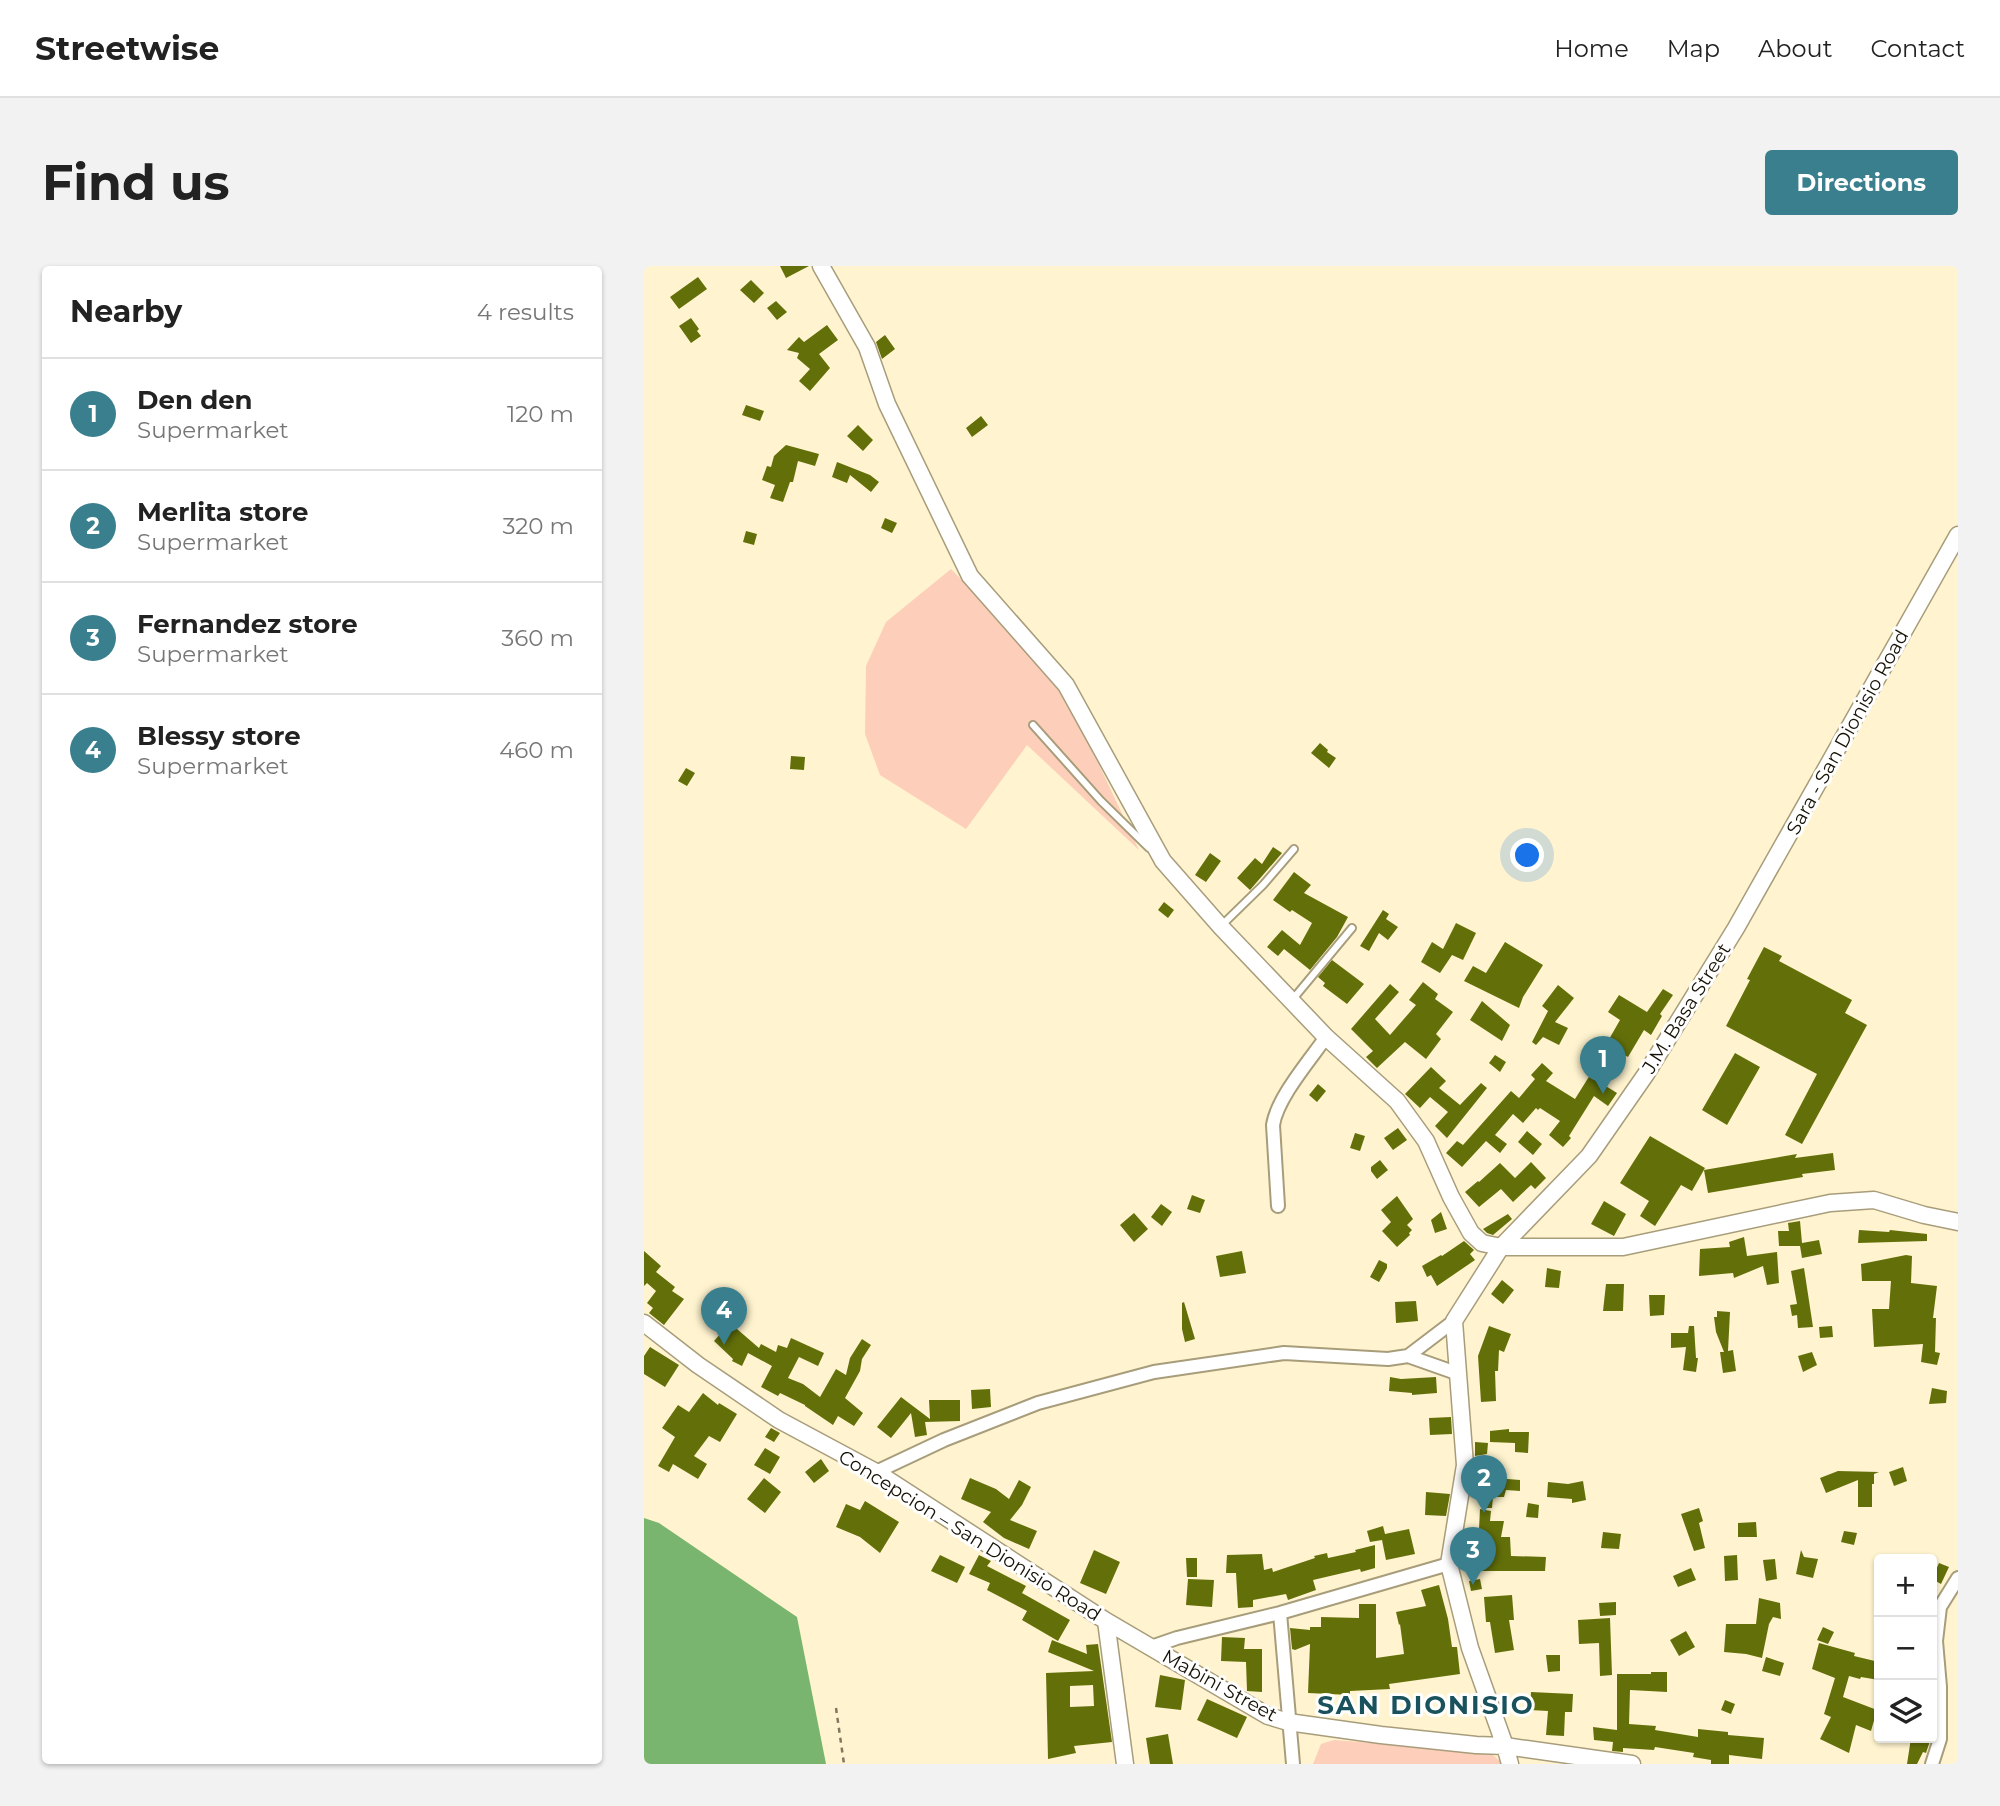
<!DOCTYPE html>
<meta charset="utf-8">
<style>
body{margin:0;font-family:Montserrat,sans-serif;background:#f2f2f2;color:#222}
.controls{position:absolute;right:21px;bottom:21px;display:grid;overflow:hidden;border-radius:7px;box-shadow:0 2px 5px #0004}
.controls button{width:63px;height:63px;display:grid;place-items:center;padding:0;border:0;border-bottom:2px solid #e0e0e0;background:#fff;color:#222;font:35px sans-serif}
.you{position:absolute;left:884px;top:590px;width:24px;height:24px;margin:-18px;border:5px solid #fff;border-radius:50%;background:#1a73e8;box-shadow:0 0 0 10px #1a73e833}
.badge{display:grid;place-items:center;width:46px;height:46px;border-radius:50%;background:#3a7f8d;color:#fff;font-size:23px;font-weight:700}
.pin{position:absolute;translate:-50% -58px;filter:drop-shadow(0 2px 4px #0008)}
.pin::after{content:'';position:absolute;top:37px;width:24px;height:21px;background:inherit;clip-path:polygon(0 0,100% 0,50% 100%)}
.list{margin:0;padding:0;list-style:none}
h2{display:flex;justify-content:space-between;align-items:center;height:91px;margin:0;padding:0 28px;font-size:30px}
h2 small{font-size:23px;font-weight:400;color:#767676}
.list li{display:grid;grid-template-columns:46px 1fr auto;gap:21px;align-items:center;box-sizing:border-box;height:112px;padding:0 28px;border-top:2px solid #e0e0e0}
.list b{display:block;font-size:26px;white-space:nowrap}
.list p{margin:0;font-size:23px;white-space:nowrap;color:#767676}
.list em{font-size:23px;font-style:normal;color:#767676}
.icon{flex:none;width:38px;height:38px;fill:none;stroke:currentColor;stroke-width:2;stroke-linecap:round;stroke-linejoin:round}
.map{position:relative;flex:none;width:1314px;height:1498px;overflow:hidden;border-radius:7px}
header{display:flex;align-items:center;gap:42px;box-sizing:border-box;height:98px;padding:0 35px;background:#fff;border-bottom:2px solid #e0e0e0}
header strong{font-size:33px}
nav{display:flex;gap:38px;margin-inline-start:auto;font-size:24px}
.intro{display:flex;align-items:center;justify-content:space-between;box-sizing:border-box;height:168px;padding:0 42px}
h1{margin:0;font-size:49px}
.button{padding:18px 32px;border-radius:7px;background:#3a7f8d;color:#fff;font-size:24px;font-weight:700}
main{display:flex;gap:42px;padding:0 42px}
aside{flex:1;background:#fff;border-radius:7px;box-shadow:0 2px 5px #0004}
.map>svg:first-child{display:block}
</style>
<header>
<strong>Streetwise</strong>
<nav><a>Home</a><a>Map</a><a>About</a><a>Contact</a></nav>
</header>
<div class="intro"><h1>Find us</h1><a class="button">Directions</a></div>
<main>
<aside>
<h2>Nearby<small>4 results</small></h2>
<ul class="list">
<li><span class="badge">1</span><div><b>Den den</b><p>Supermarket</p></div><em>120 m</em></li>
<li><span class="badge">2</span><div><b>Merlita store</b><p>Supermarket</p></div><em>320 m</em></li>
<li><span class="badge">3</span><div><b>Fernandez store</b><p>Supermarket</p></div><em>360 m</em></li>
<li><span class="badge">4</span><div><b>Blessy store</b><p>Supermarket</p></div><em>460 m</em></li>
</ul>
</aside>
<div class="map">
<svg width="1314" height="1498" viewBox="0 0 1314 1498">
<rect width="100%" height="100%" fill="#fff4cf"/>
<path fill="#fdceb9" d="M 307,303 L 407,406 L 443,473 L 495,584 L 383,479 L 322,563 L 236,509 L 221,468 L 222,400 L 242,356 Z
M 690,1474 L 843,1486 L 850,1490 L 859,1498 L 669,1498 L 677,1478 Z"/>
<path fill="#7ab570" d="M 0,1252 L 15,1257 L 153,1351 L 182,1498 L 0,1498 Z"/>
<path fill="#637009" fill-rule="evenodd" d="M 136,0 L 165,0 L 142,12 Z
M 54,11 L 63,23 L 35,43 L 26,31 Z
M 107,14 L 120,27 L 110,37 L 96,24 Z
M 132,35 L 143,46 L 133,54 L 123,42 Z
M 47,52 L 55,63 L 53,65 L 57,70 L 47,77 L 35,60 Z
M 183,59 L 194,74 L 175,88 L 186,102 L 166,125 L 155,115 L 166,103 L 153,92 L 155,87 L 143,84 L 155,71 L 160,76 Z
M 241,69 L 251,83 L 238,93 L 232,76 Z
M 102,139 L 120,145 L 116,155 L 98,149 Z
M 337,150 L 344,159 L 328,171 L 322,162 Z
M 214,159 L 229,174 L 219,185 L 203,170 Z
M 142,179 L 175,188 L 171,200 L 154,195 L 149,216 L 146,216 L 139,236 L 126,232 L 131,219 L 118,214 L 123,200 L 127,201 L 130,190 Z
M 193,196 L 226,209 L 235,216 L 227,226 L 206,209 L 203,217 L 188,211 Z
M 241,252 L 253,257 L 248,267 L 237,262 Z
M 102,265 L 113,268 L 110,279 L 99,276 Z
M 676,477 L 684,484 L 683,486 L 692,492 L 685,502 L 667,487 Z
M 147,490 L 161,491 L 160,504 L 146,503 Z
M 42,502 L 51,507 L 43,520 L 34,515 Z
M 629,581 L 638,587 L 606,624 L 593,612 L 611,592 L 618,598 Z
M 566,587 L 577,595 L 562,616 L 551,609 Z
M 650,606 L 667,619 L 660,627 L 704,651 L 693,671 L 666,704 L 640,683 L 634,690 L 623,681 L 638,664 L 656,679 L 668,657 L 648,644 L 646,646 L 629,634 Z
M 520,636 L 530,644 L 524,652 L 514,644 Z
M 739,644 L 745,648 L 742,653 L 754,661 L 744,674 L 735,667 L 725,685 L 716,680 Z
M 812,657 L 832,667 L 819,694 L 808,689 L 796,707 L 777,696 L 788,676 L 799,683 Z
M 861,676 L 899,699 L 879,731 L 875,742 L 820,715 L 829,700 L 842,707 Z
M 1120,681 L 1138,690 L 1135,695 L 1208,734 L 1201,747 L 1223,759 L 1158,878 L 1141,869 L 1173,808 L 1082,760 L 1106,714 L 1103,713 Z
M 688,694 L 720,718 L 703,738 L 679,720 L 681,717 L 674,711 Z
M 779,716 L 794,728 L 791,733 L 809,746 L 792,768 L 797,773 L 782,793 L 761,776 L 733,802 L 722,791 L 729,785 L 707,763 L 746,718 L 755,726 L 731,753 L 746,769 L 772,739 L 765,734 Z
M 914,719 L 930,732 L 911,756 L 924,762 L 915,779 L 899,771 L 892,779 L 888,776 L 904,745 L 898,740 Z
M 1019,723 L 1029,729 L 1016,748 L 1018,750 L 1007,769 L 1000,764 L 984,791 L 974,786 L 957,817 L 973,827 L 964,840 L 950,830 L 925,870 L 927,872 L 919,881 L 905,869 L 916,855 L 896,842 L 894,844 L 892,842 L 879,857 L 869,848 L 851,869 L 863,878 L 856,887 L 842,875 L 818,901 L 802,887 L 813,875 L 819,879 L 867,825 L 875,832 L 891,813 L 887,809 L 898,797 L 909,807 L 902,815 L 931,833 L 951,801 L 938,794 L 948,776 L 960,782 L 976,754 L 964,746 L 975,729 L 1003,746 Z
M 838,735 L 866,759 L 858,775 L 826,754 Z
M 1091,787 L 1116,801 L 1083,859 L 1058,844 Z
M 851,789 L 862,796 L 856,806 L 845,797 Z
M 787,801 L 802,815 L 795,822 L 816,839 L 837,817 L 843,822 L 803,872 L 791,860 L 804,846 L 786,831 L 776,842 L 761,828 Z
M 674,818 L 682,825 L 673,836 L 665,829 Z
M 754,862 L 763,874 L 749,884 L 740,872 Z
M 883,865 L 898,878 L 889,889 L 874,876 Z
M 711,867 L 721,870 L 716,885 L 706,882 Z
M 1006,870 L 1061,902 L 1048,925 L 1037,919 L 1011,960 L 996,950 L 1005,935 L 976,917 Z
M 1189,887 L 1191,904 L 1158,908 L 1159,911 L 1064,927 L 1060,904 L 1153,888 L 1151,892 Z
M 736,894 L 744,904 L 733,913 L 727,905 L 727,901 Z
M 887,896 L 902,912 L 891,923 L 887,919 L 869,936 L 857,923 L 835,941 L 821,926 L 834,915 L 835,916 L 856,897 L 871,912 Z
M 548,929 L 561,934 L 556,947 L 543,943 Z
M 753,930 L 769,953 L 763,959 L 768,964 L 765,967 L 766,969 L 753,981 L 738,965 L 747,956 L 737,944 Z
M 960,935 L 982,948 L 970,970 L 947,958 Z
M 517,938 L 528,946 L 518,960 L 507,951 Z
M 797,946 L 803,963 L 791,967 L 787,954 Z
M 490,947 L 504,963 L 490,976 L 476,959 Z
M 864,948 L 868,953 L 849,969 L 843,967 L 839,963 Z
M 1156,955 L 1158,977 L 1175,974 L 1178,988 L 1158,992 L 1156,980 L 1135,980 L 1134,965 L 1145,965 L 1144,957 Z
M 1215,964 L 1245,966 L 1246,964 L 1283,968 L 1283,975 L 1214,977 Z
M 1100,971 L 1103,990 L 1133,986 L 1135,1017 L 1123,1019 L 1119,1000 L 1090,1012 L 1089,1007 L 1055,1010 L 1056,983 L 1086,981 L 1085,976 Z
M 820,975 L 830,984 L 826,988 L 831,994 L 793,1020 L 787,1009 L 783,1011 L 778,1000 L 797,989 L 798,990 Z
M 0,985 L 17,1000 L 12,1006 L 31,1021 L 28,1025 L 40,1033 L 20,1059 L 5,1047 L 9,1042 L 3,1037 L 12,1025 L 3,1017 L 0,1020 Z
M 598,985 L 602,1007 L 576,1011 L 572,990 Z
M 1262,989 L 1268,990 L 1267,1017 L 1293,1020 L 1289,1052 L 1292,1052 L 1291,1086 L 1296,1087 L 1293,1099 L 1277,1096 L 1279,1078 L 1230,1081 L 1228,1043 L 1245,1043 L 1247,1015 L 1218,1015 L 1217,998 Z
M 735,994 L 743,998 L 743,1002 L 735,1016 L 726,1011 Z
M 903,1002 L 917,1005 L 915,1022 L 901,1021 Z
M 1160,1002 L 1169,1061 L 1154,1062 L 1153,1049 L 1148,1050 L 1146,1039 L 1153,1038 L 1147,1005 Z
M 858,1014 L 870,1024 L 859,1038 L 847,1028 Z
M 962,1018 L 980,1018 L 979,1045 L 959,1045 Z
M 1005,1029 L 1021,1029 L 1020,1049 L 1006,1050 Z
M 772,1035 L 774,1055 L 752,1057 L 751,1036 Z
M 540,1036 L 551,1073 L 541,1076 L 538,1063 L 538,1037 Z
M 1073,1045 L 1086,1046 L 1084,1085 L 1089,1084 L 1092,1105 L 1079,1107 L 1076,1086 L 1080,1086 L 1072,1066 L 1070,1051 L 1073,1051 Z
M 86,1057 L 115,1082 L 117,1078 L 132,1086 L 134,1079 L 143,1082 L 147,1072 L 180,1087 L 174,1100 L 155,1091 L 144,1112 L 159,1118 L 176,1131 L 192,1103 L 202,1109 L 206,1092 L 218,1073 L 227,1079 L 218,1093 L 216,1105 L 201,1132 L 219,1147 L 210,1160 L 194,1150 L 189,1159 L 161,1140 L 161,1139 L 136,1127 L 134,1130 L 117,1121 L 128,1100 L 104,1087 L 98,1100 L 88,1095 L 89,1093 L 70,1075 Z
M 845,1060 L 867,1068 L 860,1086 L 855,1084 L 854,1105 L 851,1105 L 852,1135 L 837,1136 L 834,1090 Z
M 1045,1060 L 1050,1060 L 1052,1092 L 1054,1092 L 1052,1106 L 1039,1104 L 1042,1081 L 1027,1082 L 1027,1067 L 1044,1067 Z
M 1188,1060 L 1189,1071 L 1176,1072 L 1175,1061 Z
M 6,1081 L 35,1099 L 21,1121 L 0,1108 L 0,1090 Z
M 1168,1086 L 1173,1099 L 1159,1106 L 1154,1090 Z
M 746,1111 L 757,1113 L 792,1111 L 793,1127 L 768,1129 L 768,1127 L 745,1125 Z
M 1288,1122 L 1303,1125 L 1302,1137 L 1285,1138 Z
M 346,1123 L 347,1141 L 328,1143 L 327,1124 Z
M 59,1127 L 74,1139 L 75,1137 L 93,1148 L 76,1176 L 65,1170 L 50,1190 L 63,1198 L 54,1213 L 29,1198 L 25,1206 L 14,1200 L 31,1171 L 18,1162 L 34,1139 L 45,1146 Z
M 257,1131 L 286,1153 L 285,1134 L 316,1134 L 316,1155 L 281,1156 L 283,1169 L 271,1171 L 267,1147 L 247,1172 L 233,1161 Z
M 807,1151 L 808,1168 L 786,1169 L 785,1152 Z
M 127,1162 L 136,1167 L 130,1176 L 121,1171 Z
M 865,1163 L 865,1166 L 885,1166 L 884,1187 L 871,1186 L 871,1177 L 846,1176 L 846,1165 Z
M 831,1176 L 844,1177 L 843,1188 L 831,1190 Z
M 121,1182 L 136,1191 L 126,1208 L 110,1199 Z
M 177,1193 L 185,1205 L 170,1217 L 161,1206 Z
M 839,1194 L 852,1196 L 851,1212 L 876,1214 L 876,1225 L 862,1224 L 860,1231 L 849,1231 L 848,1242 L 841,1242 Z
M 1259,1201 L 1263,1215 L 1250,1220 L 1245,1206 Z
M 1194,1205 L 1235,1206 L 1230,1208 L 1230,1218 L 1228,1218 L 1228,1241 L 1214,1241 L 1214,1214 L 1182,1227 L 1176,1212 Z
M 120,1212 L 137,1226 L 121,1247 L 103,1233 Z
M 326,1212 L 352,1223 L 365,1233 L 375,1214 L 387,1221 L 378,1239 L 366,1254 L 393,1265 L 385,1283 L 360,1272 L 339,1256 L 347,1246 L 317,1233 Z
M 939,1215 L 942,1234 L 928,1237 L 928,1233 L 903,1231 L 904,1216 L 924,1218 Z
M 782,1226 L 806,1228 L 802,1250 L 781,1249 Z
M 221,1235 L 255,1256 L 236,1287 L 216,1271 L 192,1261 L 202,1238 L 216,1244 Z
M 884,1237 L 895,1239 L 894,1252 L 882,1251 Z
M 1055,1242 L 1059,1255 L 1055,1257 L 1061,1282 L 1050,1285 L 1037,1248 Z
M 836,1243 L 847,1245 L 846,1255 L 860,1255 L 857,1271 L 866,1271 L 867,1290 L 902,1291 L 901,1305 L 830,1305 L 830,1274 L 829,1274 L 830,1263 L 835,1263 Z
M 1112,1256 L 1113,1271 L 1094,1271 L 1094,1257 Z
M 739,1260 L 741,1268 L 765,1263 L 771,1288 L 742,1294 L 738,1274 L 726,1276 L 723,1265 Z
M 1200,1265 L 1213,1267 L 1210,1279 L 1197,1276 Z
M 959,1266 L 977,1268 L 975,1283 L 957,1282 Z
M 731,1279 L 731,1302 L 717,1306 L 716,1303 L 669,1314 L 672,1324 L 644,1334 L 642,1328 L 609,1334 L 609,1341 L 594,1342 L 592,1307 L 582,1307 L 583,1289 L 618,1288 L 620,1304 L 628,1302 L 629,1306 L 671,1292 L 670,1290 L 683,1287 L 684,1292 L 712,1286 L 711,1284 Z
M 450,1284 L 476,1296 L 462,1328 L 436,1317 Z
M 1157,1284 L 1160,1291 L 1174,1293 L 1169,1312 L 1152,1308 Z
M 296,1289 L 321,1301 L 313,1317 L 287,1305 Z
M 335,1289 L 347,1295 L 343,1300 L 382,1320 L 378,1327 L 426,1354 L 414,1375 L 378,1354 L 383,1345 L 343,1324 L 346,1317 L 325,1308 Z
M 1093,1289 L 1094,1314 L 1081,1315 L 1080,1290 Z
M 542,1292 L 553,1292 L 553,1311 L 543,1311 Z
M 1131,1293 L 1133,1313 L 1122,1315 L 1119,1294 Z
M 1295,1297 L 1305,1301 L 1297,1318 L 1288,1313 Z
M 1047,1302 L 1052,1314 L 1034,1321 L 1029,1310 Z
M 544,1313 L 570,1314 L 568,1341 L 542,1339 Z
M 836,1313 L 838,1323 L 827,1325 L 825,1315 Z
M 795,1319 L 804,1353 L 808,1381 L 813,1381 L 816,1408 L 745,1418 L 746,1423 L 706,1425 L 706,1429 L 664,1427 L 666,1378 L 651,1384 L 648,1383 L 646,1362 L 666,1364 L 666,1361 L 677,1361 L 677,1351 L 715,1352 L 715,1338 L 732,1338 L 732,1392 L 760,1388 L 756,1358 L 755,1359 L 752,1346 L 782,1340 L 777,1324 Z
M 868,1329 L 870,1354 L 865,1354 L 870,1384 L 851,1387 L 846,1356 L 842,1356 L 840,1331 Z
M 1115,1332 L 1136,1337 L 1137,1353 L 1129,1351 L 1125,1358 L 1118,1392 L 1102,1388 L 1080,1386 L 1082,1358 L 1112,1358 Z
M 972,1336 L 972,1349 L 956,1350 L 955,1337 Z
M 966,1352 L 968,1409 L 956,1410 L 955,1377 L 935,1378 L 934,1354 Z
M 1179,1361 L 1190,1366 L 1184,1378 L 1173,1374 Z
M 1042,1365 L 1051,1381 L 1035,1390 L 1026,1374 Z
M 578,1371 L 601,1372 L 600,1383 L 618,1383 L 618,1426 L 603,1425 L 602,1396 L 577,1395 Z
M 408,1374 L 443,1388 L 442,1379 L 454,1378 L 468,1476 L 430,1480 L 432,1487 L 404,1493 L 402,1407 L 450,1405 L 404,1386 ZM 449,1419 L 450,1440 L 426,1441 L 426,1420 Z
M 1175,1377 L 1211,1387 L 1210,1390 L 1235,1396 L 1235,1414 L 1217,1411 L 1216,1413 L 1205,1410 L 1199,1431 L 1233,1444 L 1227,1465 L 1212,1459 L 1205,1487 L 1176,1473 L 1187,1451 L 1180,1448 L 1191,1412 L 1168,1403 Z
M 902,1389 L 916,1389 L 916,1405 L 904,1406 Z
M 1122,1391 L 1140,1397 L 1136,1410 L 1118,1405 Z
M 1007,1406 L 1023,1406 L 1023,1426 L 986,1424 L 985,1458 L 1012,1460 L 1011,1464 L 1054,1471 L 1054,1463 L 1084,1466 L 1084,1469 L 1120,1472 L 1118,1493 L 1085,1489 L 1085,1498 L 1067,1498 L 1067,1494 L 1049,1491 L 1050,1487 L 1011,1481 L 1010,1484 L 979,1482 L 979,1486 L 968,1485 L 969,1476 L 950,1474 L 949,1461 L 973,1464 L 973,1408 L 1007,1408 Z
M 516,1409 L 541,1414 L 537,1444 L 511,1441 Z
M 887,1426 L 929,1428 L 928,1446 L 921,1446 L 920,1470 L 902,1469 L 904,1445 L 886,1444 Z
M 563,1433 L 603,1451 L 593,1472 L 553,1454 Z
M 1081,1434 L 1091,1438 L 1087,1448 L 1077,1444 Z
M 524,1468 L 529,1498 L 506,1498 L 502,1472 Z
M 1267,1472 L 1287,1472 L 1282,1487 L 1279,1486 L 1273,1498 L 1263,1498 Z"/>
<g fill="none" stroke-linecap="round" stroke-linejoin="round">
<defs>
<path id="lane" d="M 389,459 L 457,535 L 505,582
M 578,659 L 619,619 L 650,583
M 649,733 L 708,662"/>
<path id="street" d="M 634,940 L 629,859 C 633,832 666,794 682,771
M 764,1090 L 815,1108
M 232,1206 L 300,1174 L 394,1137 L 510,1106 L 640,1087 L 744,1093 L 764,1090 L 810,1055
M 636,1347 L 649,1498
M 507,1381 L 533,1372 L 636,1347 L 805,1298
M 1288,1498 L 1296,1473 L 1296,1421 L 1292,1375 L 1296,1341 L 1314,1312"/>
<path id="secondary" d="M 177,0 L 223,81 L 243,138 L 326,310 L 422,419 L 519,595 L 577,661 L 682,771 L 753,835 L 782,875 L 807,931 L 827,967 L 838,977 L 857,981 L 979,981 L 1186,937 L 1230,934 L 1280,949 L 1314,956
M 0,1057 L 54,1099 L 135,1154 L 232,1206 L 462,1355 L 624,1450 L 644,1456 L 737,1469 L 832,1479 L 861,1480 L 988,1498
M 462,1355 L 481,1498
M 866,1498 L 861,1480 L 826,1382 L 805,1298 L 821,1199 L 810,1055 L 857,981 L 945,890 L 1002,808 L 1092,662 L 1314,269"/>
</defs>
<use href="#lane" stroke="#a89d7b" stroke-width="10"/>
<use href="#street" stroke="#a89d7b" stroke-width="16"/>
<use href="#secondary" stroke="#a89d7b" stroke-width="19"/>
<path stroke="#7f7861" stroke-width="2.5" stroke-dasharray="5 5" stroke-linecap="butt" d="M 192,1442 L 200,1498"/>
<use href="#lane" stroke="#fff" stroke-width="6"/>
<use href="#street" stroke="#fff" stroke-width="12"/>
<use href="#secondary" stroke="#fff" stroke-width="16"/>
</g>
<g text-anchor="middle" stroke-width="6" stroke-linejoin="round" paint-order="stroke">
<g font-size="19" fill="#151105" stroke="#fff">
<text transform="translate(1203 466) rotate(-61)" y="7">Sara - San Dionisio Road</text>
<text transform="translate(1042 742) rotate(-58)" y="7">J.M. Basa Street</text>
<text transform="translate(326 1269) rotate(32)" y="7">Concepcion – San Dionisio Road</text>
<text transform="translate(576 1419) rotate(29)" y="7">Mabini Street</text>
</g>
<g font-size="26" font-weight="bold" letter-spacing="2" fill="#19525c" stroke="#fff">
<text x="782" y="1448">SAN DIONISIO</text>
</g>
</g>
</svg>
<div class="controls">
<button>+</button>
<button>−</button>
<button><svg class="icon" aria-label="layers" viewBox="0 0 24 24"><path d="M12 4l9 5-9 5-9-5zM3 14l9 5 9-5"/></svg></button>
</div>
<div class="you"></div>
<div class="pin badge" style="left:959px;top:828px">1</div>
<div class="pin badge" style="left:840px;top:1247px">2</div>
<div class="pin badge" style="left:829px;top:1319px">3</div>
<div class="pin badge" style="left:80px;top:1079px">4</div>
</div>
</main>
